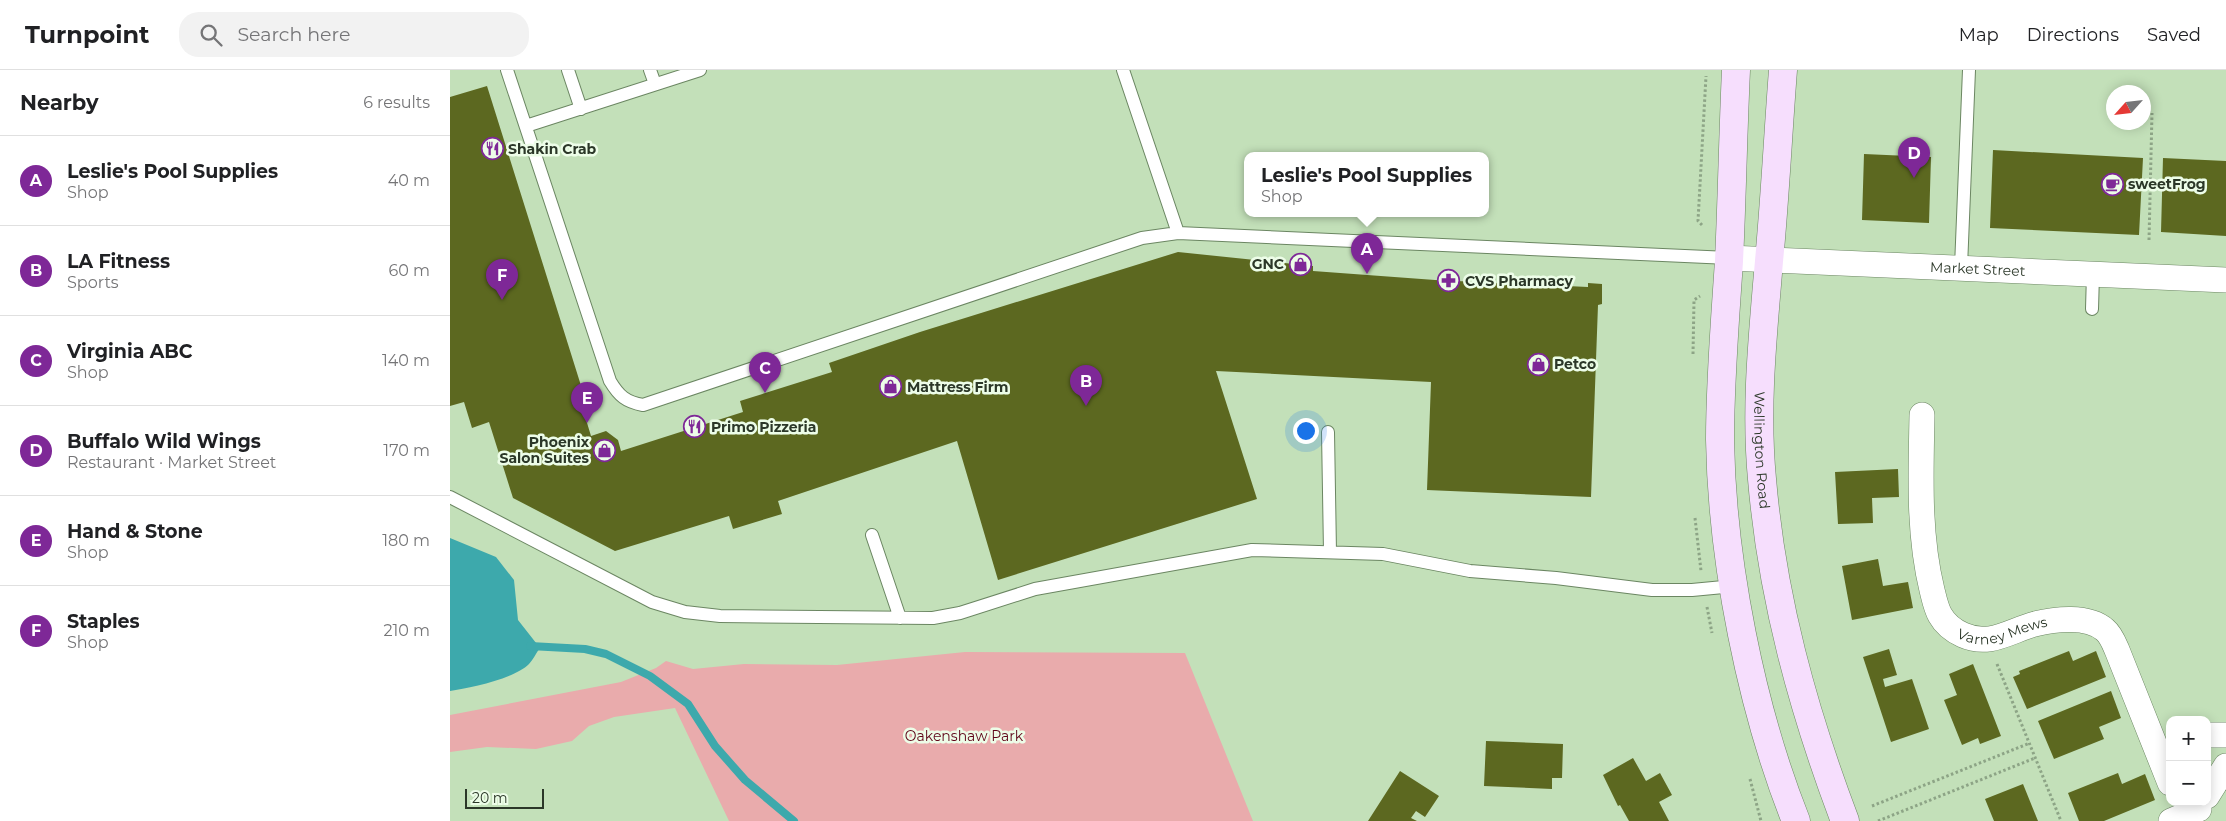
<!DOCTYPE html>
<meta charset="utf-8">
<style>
body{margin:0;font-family:Montserrat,sans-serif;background:#f2f2f2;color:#202124}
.controls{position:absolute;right:15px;bottom:15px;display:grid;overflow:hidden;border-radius:10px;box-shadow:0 2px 12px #0003}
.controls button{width:45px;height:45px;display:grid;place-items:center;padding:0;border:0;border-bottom:1px solid #e0e0e0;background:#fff;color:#202124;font:25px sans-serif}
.compass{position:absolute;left:1656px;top:15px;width:45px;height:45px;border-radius:50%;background:#fff;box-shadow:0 2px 12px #0003;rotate:243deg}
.scale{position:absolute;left:15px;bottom:12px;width:79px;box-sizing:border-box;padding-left:5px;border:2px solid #2b3728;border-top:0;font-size:14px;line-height:18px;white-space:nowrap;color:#2b3728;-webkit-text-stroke:4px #edfde8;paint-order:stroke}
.you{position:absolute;left:855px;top:360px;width:18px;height:18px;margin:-12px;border:4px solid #fff;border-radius:50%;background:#1a73e8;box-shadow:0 0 0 8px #1a73e833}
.badge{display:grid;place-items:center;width:32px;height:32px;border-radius:50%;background:#7e2897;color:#fff;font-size:16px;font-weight:700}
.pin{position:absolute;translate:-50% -41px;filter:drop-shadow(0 1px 2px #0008)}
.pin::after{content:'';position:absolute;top:26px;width:18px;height:15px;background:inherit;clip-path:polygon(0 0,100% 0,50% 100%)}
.popup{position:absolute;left:794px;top:82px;width:245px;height:65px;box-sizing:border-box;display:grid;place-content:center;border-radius:10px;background:#fff;filter:drop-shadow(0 1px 4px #0005);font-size:16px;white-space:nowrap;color:#757577}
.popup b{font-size:19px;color:#202124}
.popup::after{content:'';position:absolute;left:50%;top:100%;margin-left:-10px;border:10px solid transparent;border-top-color:#fff}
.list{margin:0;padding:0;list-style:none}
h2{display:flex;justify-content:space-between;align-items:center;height:65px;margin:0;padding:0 20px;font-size:21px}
h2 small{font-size:16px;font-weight:400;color:#757577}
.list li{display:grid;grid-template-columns:32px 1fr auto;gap:15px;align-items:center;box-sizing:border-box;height:90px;padding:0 20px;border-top:1px solid #e0e0e0}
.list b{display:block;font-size:19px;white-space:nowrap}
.list p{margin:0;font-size:16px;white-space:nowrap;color:#757577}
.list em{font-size:16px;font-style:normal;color:#757577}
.icon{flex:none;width:28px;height:28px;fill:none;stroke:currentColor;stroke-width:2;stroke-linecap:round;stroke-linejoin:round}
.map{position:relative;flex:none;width:1776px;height:751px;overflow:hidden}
header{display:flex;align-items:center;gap:30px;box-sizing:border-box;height:70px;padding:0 25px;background:#fff;border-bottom:1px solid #e0e0e0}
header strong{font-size:24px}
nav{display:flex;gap:28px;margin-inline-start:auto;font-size:18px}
.search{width:350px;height:45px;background:#f2f2f2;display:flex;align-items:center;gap:12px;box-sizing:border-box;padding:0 18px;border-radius:20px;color:#757577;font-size:19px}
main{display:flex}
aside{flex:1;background:#fff}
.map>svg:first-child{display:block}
</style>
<header>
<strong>Turnpoint</strong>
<div class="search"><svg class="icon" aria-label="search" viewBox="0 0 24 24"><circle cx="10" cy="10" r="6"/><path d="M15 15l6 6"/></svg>Search here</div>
<nav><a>Map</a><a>Directions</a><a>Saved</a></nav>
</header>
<main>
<aside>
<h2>Nearby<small>6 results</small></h2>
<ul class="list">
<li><span class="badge">A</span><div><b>Leslie's Pool Supplies</b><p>Shop</p></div><em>40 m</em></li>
<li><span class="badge">B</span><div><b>LA Fitness</b><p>Sports</p></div><em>60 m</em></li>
<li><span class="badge">C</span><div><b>Virginia ABC</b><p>Shop</p></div><em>140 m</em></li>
<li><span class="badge">D</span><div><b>Buffalo Wild Wings</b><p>Restaurant · Market Street</p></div><em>170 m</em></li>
<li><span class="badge">E</span><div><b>Hand &amp; Stone</b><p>Shop</p></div><em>180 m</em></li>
<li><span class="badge">F</span><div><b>Staples</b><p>Shop</p></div><em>210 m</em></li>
</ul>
</aside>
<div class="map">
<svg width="1776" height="751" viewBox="0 0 1776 751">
<rect width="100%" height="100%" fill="#c3e0b9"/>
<path fill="#e9abac" d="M 515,582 L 735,583 L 803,751 L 279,751 L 225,638 L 164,647 L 139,656 L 122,671 L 86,679 L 37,677 L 0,682 L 0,645 L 171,612 L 206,598 L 216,591 L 243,599 L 294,594 L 387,595 Z"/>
<path fill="#3da9ac" d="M 0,468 L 46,487 L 64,510 L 68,550 L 90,578 C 86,583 83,590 79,594 C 64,609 20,618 0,621 Z"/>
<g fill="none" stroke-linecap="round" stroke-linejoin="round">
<path stroke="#3da9ac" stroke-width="8" d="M 80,576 L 135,579 L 156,584 L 200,606 L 238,634 L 265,676 L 295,710 L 344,751"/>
</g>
<path fill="#5c6820" d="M 37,16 L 133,322 L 128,323 L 141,366 L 156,361 L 168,370 L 171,381 L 293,342 L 290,331 L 382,302 L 379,293 L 470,262 L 728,182 L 863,196 L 863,201 L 985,210 L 1138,217 L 1138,213 L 1152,214 L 1152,234 L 1148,235 L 1141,427 L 977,420 L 981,312 L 766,301 L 807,429 L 548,510 L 507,371 L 328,431 L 332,444 L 283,459 L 279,446 L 165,481 L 63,428 L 39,352 L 22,358 L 14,332 L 0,336 L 0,27 Z
M 1543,80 L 1693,88 L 1689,165 L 1540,158 Z
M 1414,84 L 1481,87 L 1479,153 L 1412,150 Z
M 1713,88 L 1776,91 L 1776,166 L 1711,162 Z
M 1448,399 L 1449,427 L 1422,428 L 1423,453 L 1388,454 L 1385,402 Z
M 1428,489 L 1433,516 L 1458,512 L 1463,538 L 1402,550 L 1392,496 Z
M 1439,579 L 1447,605 L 1433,609 L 1435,617 L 1462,609 L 1479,659 L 1441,672 L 1413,587 Z
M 1619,581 L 1623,591 L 1646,581 L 1656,607 L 1577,639 L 1563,607 L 1570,604 L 1569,601 Z
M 1523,594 L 1551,666 L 1530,674 L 1528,668 L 1512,675 L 1494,630 L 1507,625 L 1499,604 Z
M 1661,621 L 1671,648 L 1649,657 L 1654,669 L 1604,689 L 1588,651 Z
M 1036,671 L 1113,674 L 1112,708 L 1102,708 L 1102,719 L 1034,716 Z
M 1183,688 L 1196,711 L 1210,703 L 1222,725 L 1209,732 L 1219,751 L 1179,751 L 1170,735 L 1168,736 L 1153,705 Z
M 950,701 L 989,726 L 975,747 L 966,741 L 961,748 L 967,751 L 918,751 Z
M 1668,703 L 1672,714 L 1695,704 L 1705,730 L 1654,751 L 1629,751 L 1618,723 Z
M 1573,714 L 1588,751 L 1544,751 L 1535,729 Z"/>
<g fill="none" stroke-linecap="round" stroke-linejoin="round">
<defs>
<path id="service" d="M 57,0 L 160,311 C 169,326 176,332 193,335 L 692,168 L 728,163 L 1279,188
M 118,0 L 131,39
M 200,0 L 205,14
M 673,0 L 728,163
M 76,56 L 250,0
M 1511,197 L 1519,0
M 1642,239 L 1643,204
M 878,362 L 880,482
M 0,427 L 202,532 L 235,542 L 270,546 L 483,548 L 510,543 L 585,519 L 802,480 L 933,484 L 1020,501 L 1106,508 L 1202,520 L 1242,520 L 1284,516
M 422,465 L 450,548"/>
<g id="minor">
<path id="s1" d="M 1279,188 L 1776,210"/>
<path id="s2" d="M 1472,345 C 1471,403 1468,463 1482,520 C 1484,528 1486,538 1490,545 C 1495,554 1504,561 1513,565 C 1540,577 1559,561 1585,554 C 1605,549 1638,545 1655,560 C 1661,565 1664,573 1667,580 L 1720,713"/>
<path d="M 1757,665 L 1776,665"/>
<path d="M 1757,726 L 1776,696"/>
<path d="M 1721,751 L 1749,739"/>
</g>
<g id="secondary">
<path d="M 1286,0 C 1283,64 1282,127 1279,191 C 1275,251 1270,310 1270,370 C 1272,492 1301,638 1346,751"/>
<path id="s3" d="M 1333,0 C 1328,64 1325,128 1319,191 C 1313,264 1305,336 1312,409 C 1322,528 1353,640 1395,751"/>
</g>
</defs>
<use href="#service" stroke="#6b8662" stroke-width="14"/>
<use href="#minor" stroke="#6b8662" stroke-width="26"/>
<use href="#secondary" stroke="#6b8662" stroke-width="29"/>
<path stroke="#8da486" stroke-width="3" stroke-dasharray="2.5 2.5" stroke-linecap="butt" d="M 1252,155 L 1248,151 L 1256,6
M 1699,170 L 1702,43
M 1243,284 L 1244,230 L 1250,226
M 1245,448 L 1251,501
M 1257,537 L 1262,563
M 1547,594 L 1611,751
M 1300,709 L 1311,751
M 1422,736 L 1580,673
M 1428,751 L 1585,688"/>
<use href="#service" stroke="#fff" stroke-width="12"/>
<use href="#minor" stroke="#fff" stroke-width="25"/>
<use href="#secondary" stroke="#f6defd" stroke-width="28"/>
</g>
<defs>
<symbol id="restaurant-ring" viewBox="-11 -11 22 22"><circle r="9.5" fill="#edfde8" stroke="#7e2897" stroke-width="1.5"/><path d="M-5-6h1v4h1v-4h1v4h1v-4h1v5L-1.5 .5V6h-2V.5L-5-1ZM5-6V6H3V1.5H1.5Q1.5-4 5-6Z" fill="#7e2897"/></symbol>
<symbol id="cafe-ring" viewBox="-11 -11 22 22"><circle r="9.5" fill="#edfde8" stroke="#7e2897" stroke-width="1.5"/><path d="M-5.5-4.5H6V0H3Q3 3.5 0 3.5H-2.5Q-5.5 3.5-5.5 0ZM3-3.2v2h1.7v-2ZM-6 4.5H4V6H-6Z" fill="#7e2897"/></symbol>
<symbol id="shop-ring" viewBox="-11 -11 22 22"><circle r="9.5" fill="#edfde8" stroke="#7e2897" stroke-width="1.5"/><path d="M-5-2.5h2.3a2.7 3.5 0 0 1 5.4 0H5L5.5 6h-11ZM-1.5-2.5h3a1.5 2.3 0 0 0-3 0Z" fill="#7e2897"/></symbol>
<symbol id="pharmacy-ring" viewBox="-11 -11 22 22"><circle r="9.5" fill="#edfde8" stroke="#7e2897" stroke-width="1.5"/><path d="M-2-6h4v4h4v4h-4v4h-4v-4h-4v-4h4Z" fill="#7e2897"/></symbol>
</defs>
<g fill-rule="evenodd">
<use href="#restaurant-ring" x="30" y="66" width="25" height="25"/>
<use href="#cafe-ring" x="1650" y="102" width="25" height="25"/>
<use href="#shop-ring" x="838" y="182" width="25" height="25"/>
<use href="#pharmacy-ring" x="986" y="198" width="25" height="25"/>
<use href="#shop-ring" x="1076" y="282" width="25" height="25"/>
<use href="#shop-ring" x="428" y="304" width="25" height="25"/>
<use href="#restaurant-ring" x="232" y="344" width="25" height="25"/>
<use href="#shop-ring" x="142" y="368" width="25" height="25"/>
</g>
<g text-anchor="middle" stroke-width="5" stroke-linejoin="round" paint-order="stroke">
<g font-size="14" font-weight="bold" fill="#2b3728" stroke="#edfde8" text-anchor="start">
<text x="58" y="84">Shakin Crab</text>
<text x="1678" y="119">sweetFrog</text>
<text x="834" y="199" text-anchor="end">GNC</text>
<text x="1015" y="216">CVS Pharmacy</text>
<text x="1104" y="299">Petco</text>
<text x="457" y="322">Mattress Firm</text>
<text x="261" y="362">Primo Pizzeria</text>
<text x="139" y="377" text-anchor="end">Phoenix<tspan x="139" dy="16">Salon Suites</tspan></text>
</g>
<g font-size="14" fill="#2b3728" stroke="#edfde8">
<text dy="5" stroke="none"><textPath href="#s1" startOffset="249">Market Street</textPath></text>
<text dy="5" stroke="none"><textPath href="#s3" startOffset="381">Wellington Road</textPath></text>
<text dy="5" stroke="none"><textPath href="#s2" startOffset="274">Varney Mews</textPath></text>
</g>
<g font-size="14" fill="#5f0418" stroke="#edfde8">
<text x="514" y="671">Oakenshaw Park</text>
</g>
</g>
</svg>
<div class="controls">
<button>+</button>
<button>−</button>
</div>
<svg class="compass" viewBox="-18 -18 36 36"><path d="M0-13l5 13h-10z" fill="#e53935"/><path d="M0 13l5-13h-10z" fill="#757577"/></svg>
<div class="scale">20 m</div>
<div class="you"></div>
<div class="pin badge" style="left:917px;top:204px">A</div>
<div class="popup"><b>Leslie's Pool Supplies</b>Shop</div>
<div class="pin badge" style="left:636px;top:336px">B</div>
<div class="pin badge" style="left:315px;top:323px">C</div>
<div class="pin badge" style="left:1464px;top:108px">D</div>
<div class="pin badge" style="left:137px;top:353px">E</div>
<div class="pin badge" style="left:52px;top:230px">F</div>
</div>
</main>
